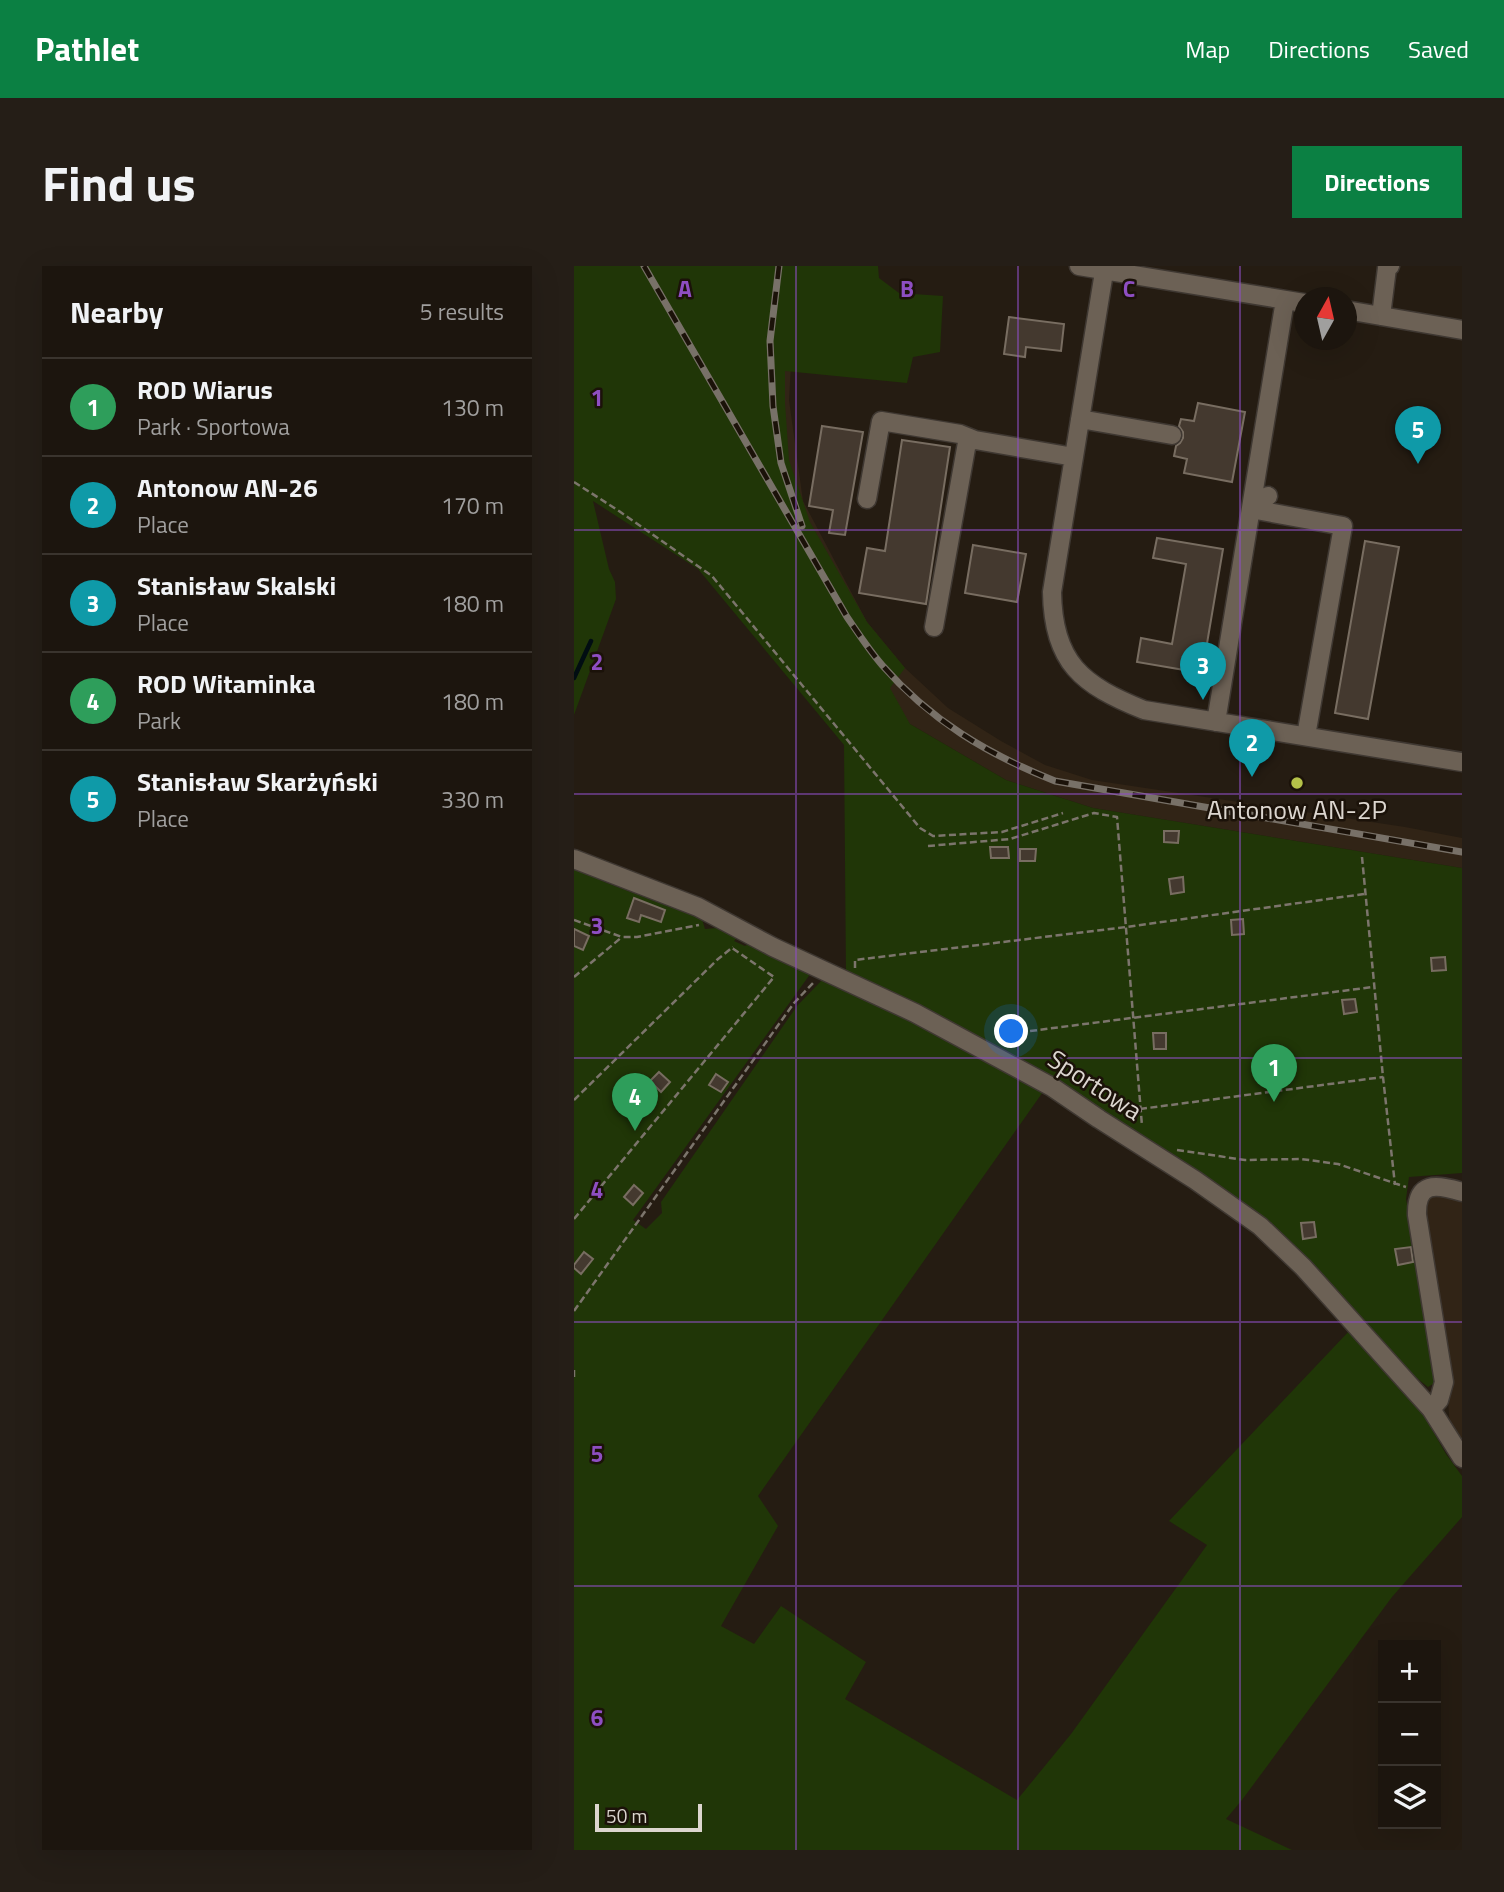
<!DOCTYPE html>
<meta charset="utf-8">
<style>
body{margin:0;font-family:"Titillium Web",sans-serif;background:#251e17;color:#f1f3f6}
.controls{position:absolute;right:21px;bottom:21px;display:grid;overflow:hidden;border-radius:0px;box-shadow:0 7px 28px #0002}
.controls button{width:63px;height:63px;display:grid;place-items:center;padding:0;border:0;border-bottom:2px solid #3a342e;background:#1c150e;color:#f1f3f6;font:35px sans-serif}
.compass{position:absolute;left:720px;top:21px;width:63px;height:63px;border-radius:50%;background:#1c150e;box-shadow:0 7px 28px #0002;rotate:8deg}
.scale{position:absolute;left:21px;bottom:18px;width:107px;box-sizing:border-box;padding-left:7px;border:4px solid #dcd6cf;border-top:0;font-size:19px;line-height:24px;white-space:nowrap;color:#dcd6cf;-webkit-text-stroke:5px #1b1209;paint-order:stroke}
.you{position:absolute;left:438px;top:766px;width:24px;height:24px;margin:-18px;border:5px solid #fff;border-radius:50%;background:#1a73e8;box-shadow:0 0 0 10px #1a73e833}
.badge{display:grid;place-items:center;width:46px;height:46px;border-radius:50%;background:#0b8043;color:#fff;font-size:23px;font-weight:700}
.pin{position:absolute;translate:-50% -58px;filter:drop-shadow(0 2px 4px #0008)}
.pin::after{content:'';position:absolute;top:37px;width:24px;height:21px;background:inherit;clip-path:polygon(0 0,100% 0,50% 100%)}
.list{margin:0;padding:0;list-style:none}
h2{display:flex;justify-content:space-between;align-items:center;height:91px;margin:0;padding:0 28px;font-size:30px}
h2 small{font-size:23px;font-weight:400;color:#a09f9e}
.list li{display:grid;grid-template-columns:46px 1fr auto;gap:21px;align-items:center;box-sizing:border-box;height:98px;padding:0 28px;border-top:2px solid #3a342e}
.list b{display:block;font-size:26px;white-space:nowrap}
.list p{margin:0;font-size:23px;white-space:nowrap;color:#a09f9e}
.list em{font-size:23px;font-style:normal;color:#a09f9e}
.icon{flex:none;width:38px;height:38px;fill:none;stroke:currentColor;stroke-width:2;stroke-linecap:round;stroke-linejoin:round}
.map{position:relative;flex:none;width:888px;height:1584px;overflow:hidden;border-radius:0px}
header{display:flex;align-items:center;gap:42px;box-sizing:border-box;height:98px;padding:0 35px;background:#0b8043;color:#fff}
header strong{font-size:33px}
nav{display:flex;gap:38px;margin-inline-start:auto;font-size:24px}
.intro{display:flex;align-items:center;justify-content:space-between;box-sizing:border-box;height:168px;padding:0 42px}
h1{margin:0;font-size:49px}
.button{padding:18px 32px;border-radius:0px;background:#0b8043;color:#fff;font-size:24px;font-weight:700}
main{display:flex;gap:42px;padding:0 42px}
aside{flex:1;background:#1c150e;border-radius:0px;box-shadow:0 7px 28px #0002}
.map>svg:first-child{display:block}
</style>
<header>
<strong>Pathlet</strong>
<nav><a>Map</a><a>Directions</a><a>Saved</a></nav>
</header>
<div class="intro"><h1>Find us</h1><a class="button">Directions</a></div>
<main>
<aside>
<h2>Nearby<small>5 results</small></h2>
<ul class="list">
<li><span class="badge" style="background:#2e9e5b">1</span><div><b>ROD Wiarus</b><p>Park · Sportowa</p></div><em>130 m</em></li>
<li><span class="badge" style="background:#0f9aa8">2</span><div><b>Antonow AN-26</b><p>Place</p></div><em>170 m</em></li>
<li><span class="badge" style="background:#0f9aa8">3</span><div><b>Stanisław Skalski</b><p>Place</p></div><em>180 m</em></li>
<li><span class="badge" style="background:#2e9e5b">4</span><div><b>ROD Witaminka</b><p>Park</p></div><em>180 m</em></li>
<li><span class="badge" style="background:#0f9aa8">5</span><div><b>Stanisław Skarżyński</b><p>Place</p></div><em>330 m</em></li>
</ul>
</aside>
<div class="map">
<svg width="888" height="1584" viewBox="0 0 888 1584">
<rect width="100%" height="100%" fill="#251c12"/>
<path fill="#312416" d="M 85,0 L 218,81 L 215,134 L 229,235 L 293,356 L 331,402 L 374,442 L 427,475 L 471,499 L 518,514 L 831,561 L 888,572 L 888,602 L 519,542 L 432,514 L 336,458 L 293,413 Z
M 861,929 L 888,936 L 888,1190 L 876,1163 L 874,1134 L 847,949 L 850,935 Z"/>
<path fill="#203607" d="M 0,0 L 304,0 L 305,12 L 325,27 L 369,30 L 366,86 L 339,91 L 333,117 L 211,105 L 211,137 L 215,194 L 236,256 L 293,356 L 331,402 L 316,422 L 336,458 L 432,514 L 519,542 L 888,602 L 888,907 L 835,911 L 832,933 L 863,1106 L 862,1116 L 854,1121 L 839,1109 L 788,1059 L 584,883 L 432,784 L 412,777 L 272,709 L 270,479 L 124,303 L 19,235 L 35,303 L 41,316 L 42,333 L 0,449 Z
M 0,602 L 33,617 L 128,653 L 131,663 L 143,662 L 163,672 L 160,675 L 171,680 L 176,677 L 237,707 L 59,954 L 72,963 L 88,947 L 87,936 L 223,740 L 249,713 L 295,730 L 471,823 L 184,1230 L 204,1260 L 147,1360 L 180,1378 L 207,1340 L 292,1396 L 271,1433 L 443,1534 L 497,1468 L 633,1279 L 595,1255 L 777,1063 L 845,1141 L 872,1188 L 888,1210 L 888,1251 L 818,1331 L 668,1534 L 652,1553 L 718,1584 L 0,1584 Z"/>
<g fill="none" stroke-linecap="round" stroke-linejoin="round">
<path stroke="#010d12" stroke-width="4.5" d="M 0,412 L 17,375"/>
</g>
<path fill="#44392f" stroke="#786d61" stroke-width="2" d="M 435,51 L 490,58 L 487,85 L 452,81 L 451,91 L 430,88 Z
M 624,137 L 671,146 L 658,216 L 610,207 L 613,193 L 600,190 L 602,180 L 606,177 L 609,172 L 609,166 L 605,160 L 607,153 L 620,155 Z
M 248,160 L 289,166 L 271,269 L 255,267 L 259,244 L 235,240 Z
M 328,174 L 376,181 L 352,338 L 285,327 L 293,282 L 311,285 Z
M 583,272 L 649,283 L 628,407 L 563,396 L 567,372 L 598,378 L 612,298 L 579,292 Z
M 791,275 L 825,281 L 794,453 L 761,447 Z
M 399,279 L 452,288 L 443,336 L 391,327 Z
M 590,565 L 605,565 L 604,577 L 590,576 Z
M 416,581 L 434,581 L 435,592 L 417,592 Z
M 446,583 L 462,583 L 461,595 L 446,595 Z
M 609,611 L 610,626 L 597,628 L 595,613 Z
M 60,632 L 91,644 L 87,656 L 67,649 L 65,656 L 53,652 Z
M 669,653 L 670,668 L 658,669 L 657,654 Z
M 0,663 L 15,670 L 9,684 L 0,680 Z
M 871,691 L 872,704 L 858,705 L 857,692 Z
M 781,733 L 783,746 L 770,748 L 768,734 Z
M 579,767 L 592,767 L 592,783 L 580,783 Z
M 85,806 L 96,816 L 87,826 L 76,815 Z
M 142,808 L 154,816 L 147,826 L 135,819 Z
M 60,919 L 69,927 L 59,939 L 50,931 Z
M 740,956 L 742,971 L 729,973 L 727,957 Z
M 837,981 L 839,996 L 824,999 L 821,983 Z
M 10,986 L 19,993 L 7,1008 L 0,1002 L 0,999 Z"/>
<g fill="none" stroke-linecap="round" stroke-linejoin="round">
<defs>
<path id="minor" d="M 505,0 L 730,37
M 531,0 L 478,326 C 479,397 508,419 570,444 L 888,496
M 772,44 L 888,64
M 807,50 L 813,2 L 816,0
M 506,153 L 598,169
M 694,230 L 677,243 L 769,260 L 732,470
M 293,233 L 307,155 L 386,168 L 401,174 L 500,191
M 360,361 L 394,171
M 642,456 L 711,34
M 0,593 L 124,641 L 199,681 L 341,747 L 478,821 L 525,853 L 621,914 L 686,960 L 729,1001 L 857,1143 L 888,1192
M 857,1143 L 865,1134 L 870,1116 L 843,949 C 842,915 862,918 888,926"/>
</defs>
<use href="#minor" stroke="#3f3832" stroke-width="21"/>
<path stroke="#7c756c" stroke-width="2.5" stroke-dasharray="7 3.5" stroke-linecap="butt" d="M 0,216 L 45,245 L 138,310 L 346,562 L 359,570 L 428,566 L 489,547
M 354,580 L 436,573 L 520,547 L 543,551 L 568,860
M 788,591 L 809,811 L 821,919
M 0,654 L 48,671 L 63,671 L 125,659
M 281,702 L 281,694 L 552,661 L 790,628
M 0,711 L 48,671
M 431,776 L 433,768 L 799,721
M 0,834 L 144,693 L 159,681
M 566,843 L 809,811
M 603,884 L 671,894 L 727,893 L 764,898 L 832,921
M 0,953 L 200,711 L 158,682
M 0,1045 L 220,737 L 239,717
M 0,1104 L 0,1112"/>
<use href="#minor" stroke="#6c6155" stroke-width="18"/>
<defs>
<path id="rail" d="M 70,0 L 273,351 C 284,367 295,384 308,399 C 356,454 413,488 481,515 L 888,586
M 205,0 L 196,75 L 199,140 L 207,197 L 228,260"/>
</defs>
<use href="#rail" stroke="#787168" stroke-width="7"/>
<use href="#rail" stroke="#1b1209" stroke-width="4.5" stroke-dasharray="13" stroke-linecap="butt"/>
</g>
<path fill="none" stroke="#8e4ec2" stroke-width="2" stroke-opacity="0.55" d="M 222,0 L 222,1584M 444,0 L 444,1584M 666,0 L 666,1584M 0,264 L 888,264M 0,528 L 888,528M 0,792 L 888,792M 0,1056 L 888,1056M 0,1320 L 888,1320"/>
<circle fill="#b5c249" stroke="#1b1209" stroke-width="2.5" cx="723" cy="517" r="7"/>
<g text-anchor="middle" stroke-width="5" stroke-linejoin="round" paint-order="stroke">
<g font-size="26" fill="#dcd6cf" stroke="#1b1209">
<text x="723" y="553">Antonow AN-2P</text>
</g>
<g font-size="26" fill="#dcd6cf" stroke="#1b1209">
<text transform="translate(521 819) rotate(33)" y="9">Sportowa</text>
</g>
</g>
<g font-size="23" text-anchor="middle" font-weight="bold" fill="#8e4ec2" stroke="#1b1209" stroke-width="5" stroke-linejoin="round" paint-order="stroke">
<text x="111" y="31">A</text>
<text x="333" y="31">B</text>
<text x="555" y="31">C</text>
<text x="23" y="140">1</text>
<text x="23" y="404">2</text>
<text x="23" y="668">3</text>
<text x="23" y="932">4</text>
<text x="23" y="1196">5</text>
<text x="23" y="1460">6</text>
</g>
</svg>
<div class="controls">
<button>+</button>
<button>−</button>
<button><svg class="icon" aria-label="layers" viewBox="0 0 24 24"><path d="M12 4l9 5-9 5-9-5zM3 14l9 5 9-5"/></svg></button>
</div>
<svg class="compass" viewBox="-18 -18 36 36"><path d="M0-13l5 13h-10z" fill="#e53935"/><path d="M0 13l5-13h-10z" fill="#a09f9e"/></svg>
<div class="scale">50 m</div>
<div class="you"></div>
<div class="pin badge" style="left:700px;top:836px;background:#2e9e5b">1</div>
<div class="pin badge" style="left:678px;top:511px;background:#0f9aa8">2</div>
<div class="pin badge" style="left:629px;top:434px;background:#0f9aa8">3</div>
<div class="pin badge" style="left:61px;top:865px;background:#2e9e5b">4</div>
<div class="pin badge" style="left:844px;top:198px;background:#0f9aa8">5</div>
</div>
</main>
